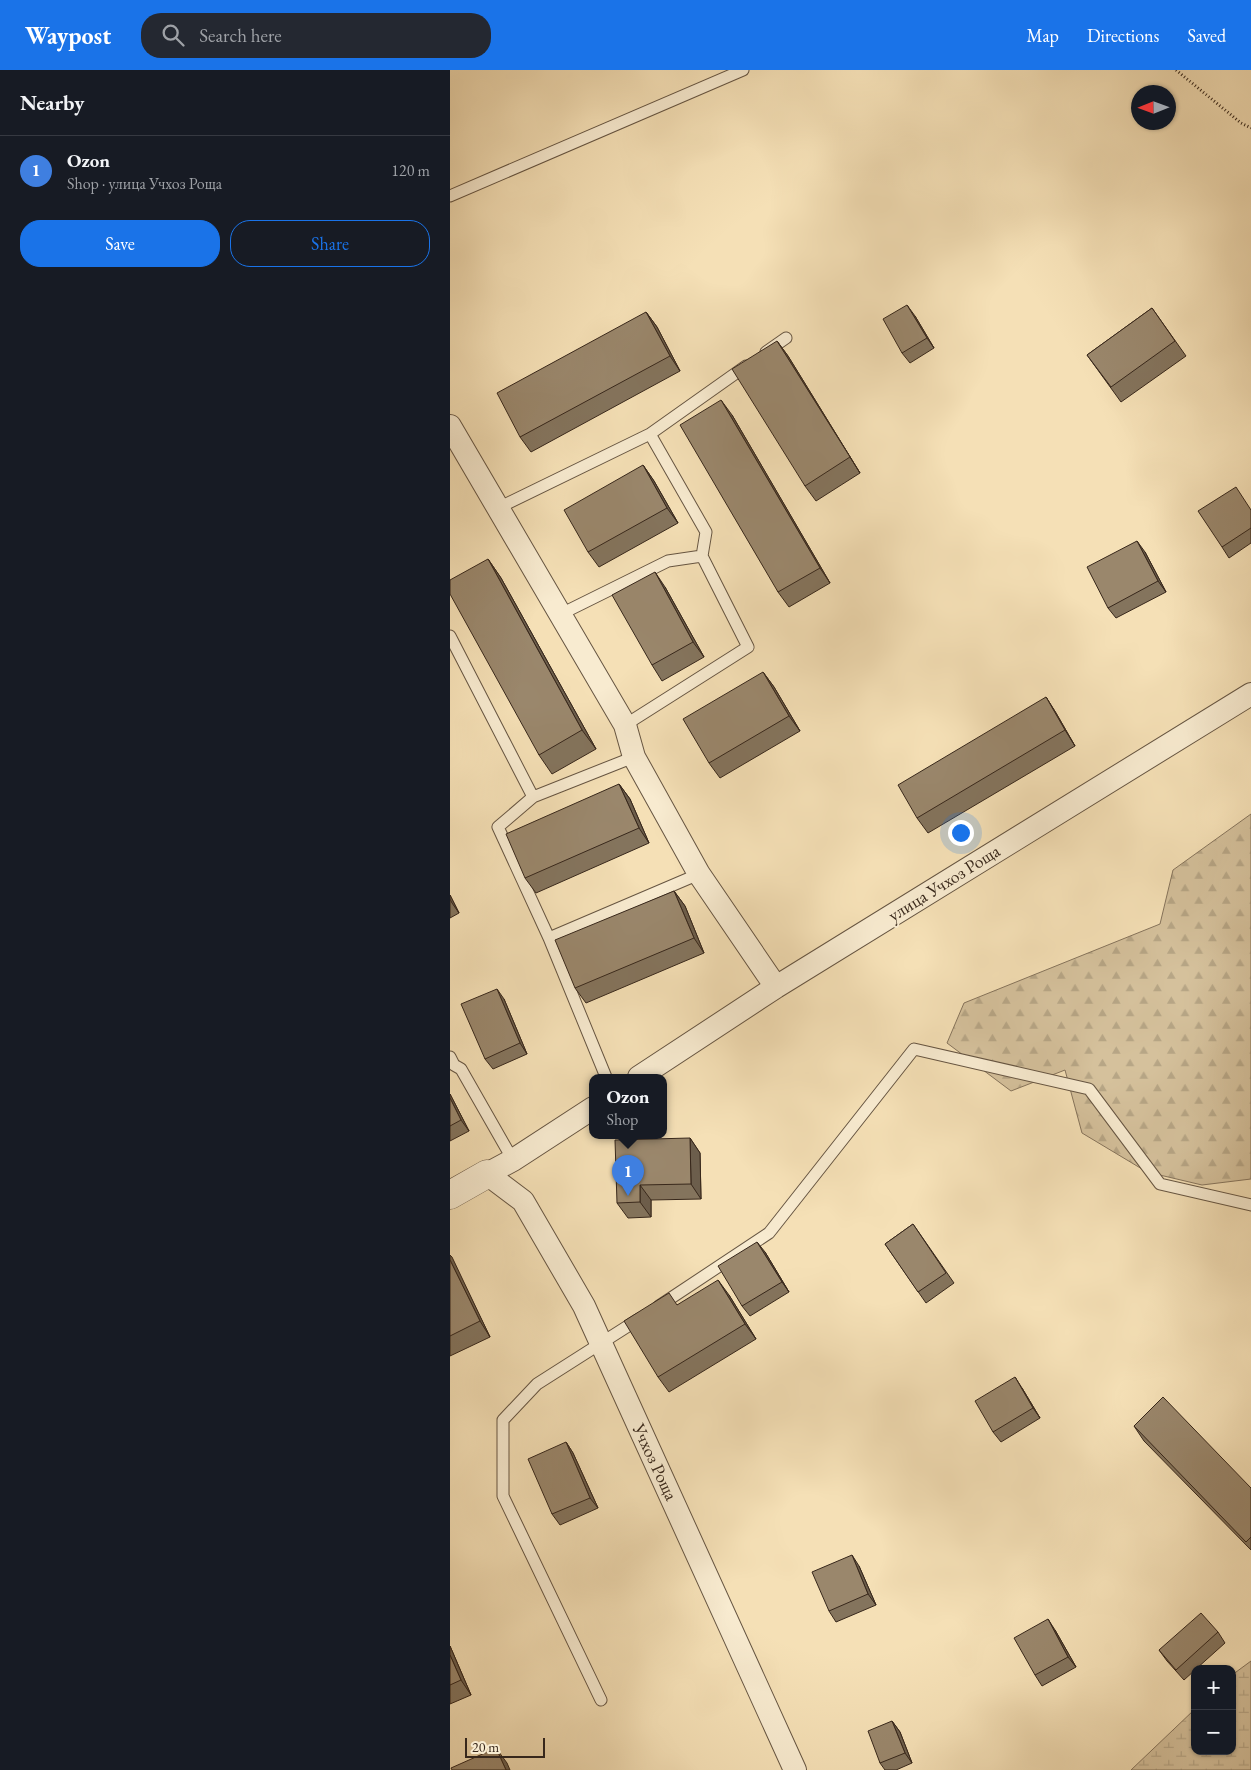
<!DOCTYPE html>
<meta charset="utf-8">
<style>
body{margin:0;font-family:"EB Garamond",serif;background:#242831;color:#f1f3f6}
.controls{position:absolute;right:15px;bottom:15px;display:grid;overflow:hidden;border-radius:10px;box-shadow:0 1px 4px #0004}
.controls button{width:45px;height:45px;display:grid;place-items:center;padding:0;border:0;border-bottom:1px solid #363941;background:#171b24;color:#f1f3f6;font:25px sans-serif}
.compass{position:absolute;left:681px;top:15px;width:45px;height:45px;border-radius:50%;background:#171b24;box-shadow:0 1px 4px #0004;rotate:269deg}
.scale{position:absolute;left:15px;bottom:12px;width:80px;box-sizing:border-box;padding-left:5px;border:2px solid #37271b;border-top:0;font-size:14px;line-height:18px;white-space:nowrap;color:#37271b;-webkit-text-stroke:4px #f8ebd0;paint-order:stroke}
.you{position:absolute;left:510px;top:762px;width:18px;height:18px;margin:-12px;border:4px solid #fff;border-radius:50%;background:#1a73e8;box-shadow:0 0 0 8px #1a73e833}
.badge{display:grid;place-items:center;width:32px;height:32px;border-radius:50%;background:#1a73e8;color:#fff;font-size:16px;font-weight:700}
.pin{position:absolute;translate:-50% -41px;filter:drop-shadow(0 1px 2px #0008)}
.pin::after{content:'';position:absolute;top:26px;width:18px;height:15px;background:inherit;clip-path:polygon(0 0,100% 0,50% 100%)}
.popup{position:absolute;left:139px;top:1004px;width:78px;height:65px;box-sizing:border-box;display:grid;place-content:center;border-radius:10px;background:#171b24;filter:drop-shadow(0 1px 4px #0005);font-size:16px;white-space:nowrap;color:#9ea1a6}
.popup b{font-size:19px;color:#f1f3f6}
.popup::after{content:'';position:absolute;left:50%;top:100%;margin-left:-10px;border:10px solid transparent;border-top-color:#171b24}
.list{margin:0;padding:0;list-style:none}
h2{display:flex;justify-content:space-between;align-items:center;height:65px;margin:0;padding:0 20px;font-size:21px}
h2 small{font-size:16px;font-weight:400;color:#9ea1a6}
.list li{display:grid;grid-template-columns:32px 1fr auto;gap:15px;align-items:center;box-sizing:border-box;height:70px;padding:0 20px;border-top:1px solid #363941}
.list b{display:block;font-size:19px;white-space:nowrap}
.list p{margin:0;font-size:16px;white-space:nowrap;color:#9ea1a6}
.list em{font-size:16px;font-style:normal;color:#9ea1a6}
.actions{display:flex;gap:10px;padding:15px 20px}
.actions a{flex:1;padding:11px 0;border:1px solid #1a73e8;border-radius:20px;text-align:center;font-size:18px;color:#1a73e8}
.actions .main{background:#1a73e8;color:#fff}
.icon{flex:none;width:28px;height:28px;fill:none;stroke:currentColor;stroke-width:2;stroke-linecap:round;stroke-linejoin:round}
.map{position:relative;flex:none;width:801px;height:1700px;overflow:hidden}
header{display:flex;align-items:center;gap:30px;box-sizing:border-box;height:70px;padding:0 25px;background:#1a73e8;color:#fff}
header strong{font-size:24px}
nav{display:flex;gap:28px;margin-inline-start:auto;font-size:18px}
.search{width:350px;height:45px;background:#242831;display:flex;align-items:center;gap:12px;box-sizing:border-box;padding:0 18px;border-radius:20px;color:#9ea1a6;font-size:19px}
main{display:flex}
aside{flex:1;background:#171b24}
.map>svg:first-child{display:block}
</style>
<header>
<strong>Waypost</strong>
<div class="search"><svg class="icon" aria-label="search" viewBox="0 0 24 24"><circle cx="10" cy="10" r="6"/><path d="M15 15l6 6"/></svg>Search here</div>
<nav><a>Map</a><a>Directions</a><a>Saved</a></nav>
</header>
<main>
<aside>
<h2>Nearby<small></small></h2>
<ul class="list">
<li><span class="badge" style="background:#3f7fe0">1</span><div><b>Ozon</b><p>Shop · улица Учхоз Роща</p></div><em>120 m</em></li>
</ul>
<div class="actions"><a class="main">Save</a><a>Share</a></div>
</aside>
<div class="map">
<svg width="801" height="1700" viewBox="0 0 801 1700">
<defs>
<pattern id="forest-firs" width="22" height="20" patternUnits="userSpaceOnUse" patternTransform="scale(1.25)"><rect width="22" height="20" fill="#d5c19c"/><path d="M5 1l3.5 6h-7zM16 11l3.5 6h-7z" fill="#b7a686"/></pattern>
<pattern id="wetland-marsh" width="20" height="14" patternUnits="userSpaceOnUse" patternTransform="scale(1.25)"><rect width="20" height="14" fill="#d5c19c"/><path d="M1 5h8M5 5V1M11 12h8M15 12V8" fill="none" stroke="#b7a686"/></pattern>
</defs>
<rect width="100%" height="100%" fill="#f5e0b6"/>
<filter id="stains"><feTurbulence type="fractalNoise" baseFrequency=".004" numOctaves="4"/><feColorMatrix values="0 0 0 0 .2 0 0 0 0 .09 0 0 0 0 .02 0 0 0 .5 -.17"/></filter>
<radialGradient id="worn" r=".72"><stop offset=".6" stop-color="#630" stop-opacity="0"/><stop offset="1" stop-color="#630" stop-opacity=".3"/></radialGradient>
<path fill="url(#forest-firs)" stroke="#86745c" d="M 801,744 L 801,1109 L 752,1115 L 697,1102 L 632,1063 L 615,1000 L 561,1021 L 497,973 L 514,933 L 710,854 L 723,800 Z"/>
<path fill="url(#wetland-marsh)" stroke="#86745c" d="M 801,1591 L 801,1700 L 681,1700 L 745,1639 L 745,1681 L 782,1681 L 782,1605 Z"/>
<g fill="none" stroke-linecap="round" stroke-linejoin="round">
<defs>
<path id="service" d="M 0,126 L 293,0
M 316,282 L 336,268
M 200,364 L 296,296
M 48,438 L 200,364 L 256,462 L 252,486
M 111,544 L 218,491 L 252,486 L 298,577 L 175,655
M 0,566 L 83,727 L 184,687
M 83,727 L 48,757 L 99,868 L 249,804
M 99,868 L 156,1007
M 0,987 L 4,995 L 11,999 L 63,1090
M 209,1236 L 319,1163 L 464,979 L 639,1019 L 710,1114 L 801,1135
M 151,1630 L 53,1426 L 53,1350 L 87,1314 L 189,1249"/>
<path id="minor" d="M 0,356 L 175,655 L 184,687 L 249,804 L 326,917
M 189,1007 L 326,917 L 801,624
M 143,1038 L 63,1090 L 37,1104 L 73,1131 L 134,1236 L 345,1700"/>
<path id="tertiary" d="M 0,1125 L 37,1104"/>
</defs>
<use href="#service" stroke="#665542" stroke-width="13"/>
<use href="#minor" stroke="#665542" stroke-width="24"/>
<use href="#tertiary" stroke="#665542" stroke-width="29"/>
<path stroke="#37271b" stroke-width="3" stroke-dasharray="1 2.5" stroke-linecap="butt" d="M 726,0 L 791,53 L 801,58"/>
<use href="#service" stroke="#f8ebd0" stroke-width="11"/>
<use href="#minor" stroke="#f8ebd0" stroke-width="22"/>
<use href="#tertiary" stroke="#f8ebd0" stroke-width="28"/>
</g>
<path fill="#84745d" stroke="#37271b" d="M 702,238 L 736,286 L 671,332 L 637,285 Z
M 196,242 L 207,257 L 230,301 L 81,382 L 70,367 Z
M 465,246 L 484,278 L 460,293 L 452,283 Z
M 327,271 L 338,286 L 410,403 L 366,431 L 355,416 Z
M 282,345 L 380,513 L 339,537 L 328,522 Z
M 193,395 L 204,411 L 228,453 L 149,497 L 138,482 Z
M 801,439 L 801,473 L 779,488 L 772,477 Z
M 695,482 L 716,522 L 666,548 L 658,538 Z
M 38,489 L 51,508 L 146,679 L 102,704 L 89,685 Z
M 215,517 L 254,587 L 212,611 L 202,595 Z
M 313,602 L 324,617 L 350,661 L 270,708 L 259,693 Z
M 596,627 L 606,643 L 625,676 L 478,763 L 467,748 Z
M 169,714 L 180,729 L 199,773 L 86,823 L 75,808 Z
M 224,821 L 235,836 L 254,883 L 136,933 L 125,918 Z
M 0,825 L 9,843 L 0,848 Z
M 54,929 L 77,984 L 43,999 L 35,989 Z
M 0,1024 L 19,1061 L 0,1071 Z
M 240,1068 L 250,1083 L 251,1129 L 201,1130 L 201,1147 L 178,1148 L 167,1133 Z
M 463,1154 L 504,1213 L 476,1233 L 435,1174 Z
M 315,1182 L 339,1222 L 300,1246 L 292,1236 Z
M 0,1185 L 40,1267 L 0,1286 Z
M 279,1225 L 306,1269 L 219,1322 L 208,1307 L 227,1235 Z
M 572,1318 L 590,1348 L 551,1372 L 543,1362 Z
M 684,1356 L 801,1418 L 801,1480 L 694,1371 Z
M 116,1372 L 123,1383 L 148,1438 L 110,1455 L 102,1444 Z
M 409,1496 L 426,1535 L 386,1552 L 379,1541 Z
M 605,1560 L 626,1597 L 592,1616 L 585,1605 Z
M 768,1562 L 775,1573 L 746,1599 L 745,1599 L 745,1600 L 734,1610 L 717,1591 L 709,1580 Z
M 0,1576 L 21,1625 L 0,1634 Z
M 442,1651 L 450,1662 L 462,1693 L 446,1700 L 435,1700 L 430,1693 Z"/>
<path fill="#6c5e4c" stroke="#37271b" d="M 457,235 L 465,246 L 484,278 L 477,268 Z
M 196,242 L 207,257 L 230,301 L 220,286 Z
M 327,271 L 338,286 L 410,403 L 400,387 Z
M 271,330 L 282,345 L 380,513 L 370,498 Z
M 193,395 L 204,411 L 228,453 L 217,438 Z
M 687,471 L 695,482 L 716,522 L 708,511 Z
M 38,489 L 51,508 L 146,679 L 132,660 Z
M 205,502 L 215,517 L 254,587 L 243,572 Z
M 313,602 L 324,617 L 350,661 L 339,646 Z
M 596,627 L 606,643 L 625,676 L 615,660 Z
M 169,714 L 180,729 L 199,773 L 189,758 Z
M 224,821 L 235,836 L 254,883 L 244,868 Z
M 0,825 L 9,843 L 2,833 L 0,829 Z
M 47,919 L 54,929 L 77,984 L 70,973 Z
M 0,1024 L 19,1061 L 11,1050 L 0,1028 Z
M 240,1068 L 250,1083 L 251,1129 L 241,1114 Z
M 190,1115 L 201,1130 L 201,1147 L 190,1132 Z
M 307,1172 L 315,1182 L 339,1222 L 332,1212 Z
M 0,1185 L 2,1187 L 40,1267 L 30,1251 L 0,1190 Z
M 268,1210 L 279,1225 L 306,1269 L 295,1254 Z
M 565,1307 L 572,1318 L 590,1348 L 583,1338 Z
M 116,1372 L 123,1383 L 148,1438 L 140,1428 Z
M 402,1485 L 409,1496 L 426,1535 L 418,1524 Z
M 598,1549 L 605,1560 L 626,1597 L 618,1587 Z
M 0,1576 L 21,1625 L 11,1610 L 0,1585 Z
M 442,1651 L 450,1662 L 462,1693 L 455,1683 Z
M 46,1678 L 57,1693 L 60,1700 L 56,1700 Z"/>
<path fill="#9a876c" stroke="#37271b" d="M 457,235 L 477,268 L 452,283 L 433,249 Z
M 702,238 L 725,271 L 661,317 L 637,285 Z
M 196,242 L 220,286 L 70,367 L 47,323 Z
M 327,271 L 400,387 L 355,416 L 282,299 Z
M 271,330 L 370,498 L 328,522 L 230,355 Z
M 193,395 L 217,438 L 138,482 L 114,440 Z
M 786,417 L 801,440 L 801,458 L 772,477 L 748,441 Z
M 687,471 L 708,511 L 658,538 L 637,497 Z
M 38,489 L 132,660 L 89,685 L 0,524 L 0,510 Z
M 205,502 L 243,572 L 202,595 L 162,525 Z
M 313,602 L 339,646 L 259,693 L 233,649 Z
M 596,627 L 615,660 L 467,748 L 448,715 Z
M 169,714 L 189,758 L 75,808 L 56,764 Z
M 224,821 L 244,868 L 125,918 L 105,870 Z
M 47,919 L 70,973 L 35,989 L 11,934 Z
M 0,1028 L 11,1050 L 0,1056 Z
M 240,1068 L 241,1114 L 190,1115 L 190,1132 L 167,1133 L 165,1070 Z
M 463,1154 L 496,1203 L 468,1222 L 435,1174 Z
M 307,1172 L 332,1212 L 292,1236 L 268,1196 Z
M 0,1190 L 30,1251 L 0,1266 Z
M 268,1210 L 295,1254 L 208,1307 L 174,1251 L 219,1223 L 227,1235 Z
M 565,1307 L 583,1338 L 543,1362 L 525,1331 Z
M 713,1327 L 801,1418 L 801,1467 L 796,1472 L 684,1356 Z
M 116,1372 L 140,1428 L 102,1444 L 78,1389 Z
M 402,1485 L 418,1524 L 379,1541 L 362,1502 Z
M 751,1543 L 768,1562 L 726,1600 L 709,1580 Z
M 598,1549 L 618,1587 L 585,1605 L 564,1568 Z
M 0,1585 L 11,1610 L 0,1615 Z
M 442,1651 L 455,1683 L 430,1693 L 418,1661 Z
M 46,1678 L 56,1700 L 2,1700 L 1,1698 Z"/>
<g text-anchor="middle" stroke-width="4" stroke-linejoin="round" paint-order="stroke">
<g font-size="18" fill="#37271b" stroke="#f8ebd0">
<text transform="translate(494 813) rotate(-32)" y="6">улица Учхоз Роща</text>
<text transform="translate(205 1392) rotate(65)" y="6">Учхоз Роща</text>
</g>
</g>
<rect width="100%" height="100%" filter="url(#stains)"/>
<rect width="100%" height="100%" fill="url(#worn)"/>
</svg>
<div class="controls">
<button>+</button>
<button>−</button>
</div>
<svg class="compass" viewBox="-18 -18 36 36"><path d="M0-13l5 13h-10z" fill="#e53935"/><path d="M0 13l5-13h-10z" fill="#9ea1a6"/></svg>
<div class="scale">20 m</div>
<div class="you"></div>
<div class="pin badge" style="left:178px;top:1126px;background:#3f7fe0">1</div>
<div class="popup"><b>Ozon</b>Shop</div>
</div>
</main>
